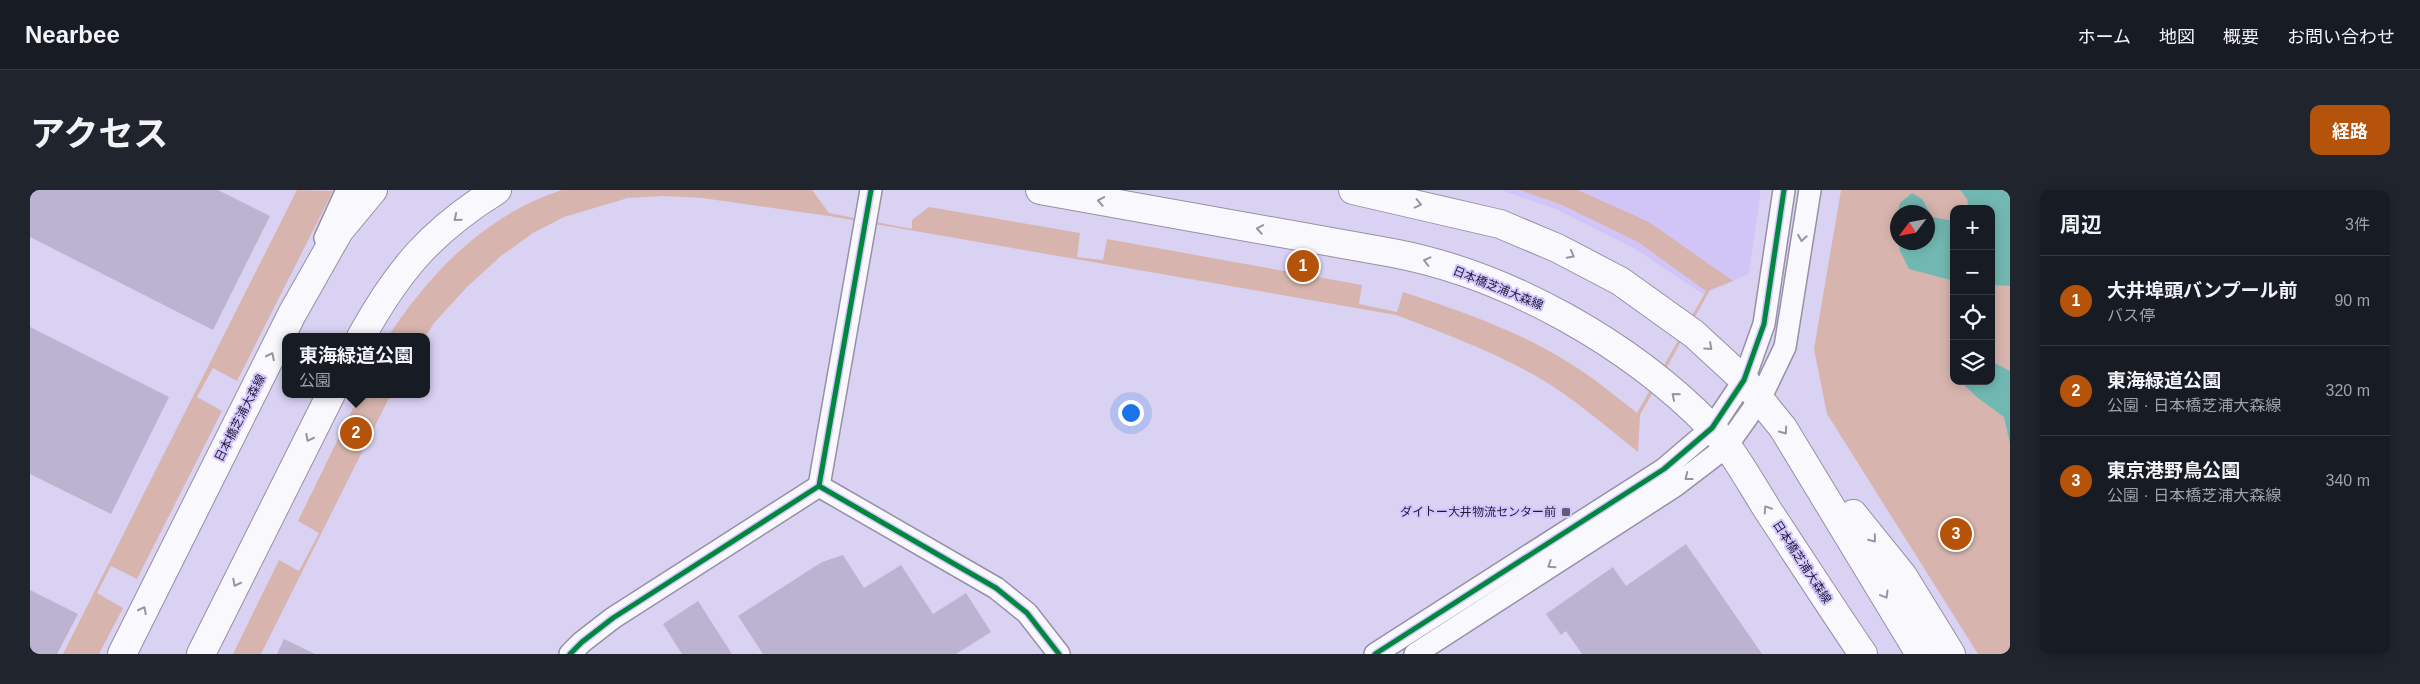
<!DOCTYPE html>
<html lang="ja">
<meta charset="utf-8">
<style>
body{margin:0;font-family:Arial,"Noto Sans JP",sans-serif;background:#20242c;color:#f1f3f6}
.controls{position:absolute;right:15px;top:15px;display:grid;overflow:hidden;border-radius:10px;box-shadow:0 2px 12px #0003}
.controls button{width:45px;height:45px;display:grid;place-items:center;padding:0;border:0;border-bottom:1px solid #363941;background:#171b24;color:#f1f3f6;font:25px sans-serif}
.compass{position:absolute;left:1860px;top:15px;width:45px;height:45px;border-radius:50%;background:#171b24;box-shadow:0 2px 12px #0003;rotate:238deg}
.you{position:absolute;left:1100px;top:222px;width:18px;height:18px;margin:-12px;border:4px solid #fff;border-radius:50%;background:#1a73e8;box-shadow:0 0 0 8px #1a73e833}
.badge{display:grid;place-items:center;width:32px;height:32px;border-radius:50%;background:#b45309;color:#fff;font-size:16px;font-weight:700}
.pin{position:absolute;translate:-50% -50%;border:2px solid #fff;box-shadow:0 1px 5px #0006}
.popup{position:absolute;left:252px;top:143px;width:148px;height:65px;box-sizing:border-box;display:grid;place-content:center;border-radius:10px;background:#171b24;filter:drop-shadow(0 1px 4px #0005);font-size:16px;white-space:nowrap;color:#9ea1a6}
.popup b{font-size:19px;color:#f1f3f6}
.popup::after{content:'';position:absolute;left:50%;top:100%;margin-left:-10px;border:10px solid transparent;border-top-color:#171b24}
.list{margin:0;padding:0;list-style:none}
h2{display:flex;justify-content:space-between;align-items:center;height:65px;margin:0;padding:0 20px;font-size:21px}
h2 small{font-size:16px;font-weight:400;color:#9ea1a6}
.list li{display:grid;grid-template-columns:32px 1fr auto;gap:15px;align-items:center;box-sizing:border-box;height:90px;padding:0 20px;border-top:1px solid #363941}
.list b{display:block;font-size:19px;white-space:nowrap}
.list p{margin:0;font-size:16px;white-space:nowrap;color:#9ea1a6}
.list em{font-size:16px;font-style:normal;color:#9ea1a6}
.icon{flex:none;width:28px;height:28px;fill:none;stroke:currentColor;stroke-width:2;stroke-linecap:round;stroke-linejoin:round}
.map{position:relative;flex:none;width:1980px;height:464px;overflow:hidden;border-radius:10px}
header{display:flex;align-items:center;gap:30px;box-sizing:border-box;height:70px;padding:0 25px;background:#171b24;border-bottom:1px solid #363941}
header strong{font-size:24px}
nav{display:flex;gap:28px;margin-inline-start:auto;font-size:18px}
.intro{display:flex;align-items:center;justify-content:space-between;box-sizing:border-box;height:120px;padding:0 30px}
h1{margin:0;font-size:35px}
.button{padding:12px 22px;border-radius:10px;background:#b45309;color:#fff;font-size:18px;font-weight:700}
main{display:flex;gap:30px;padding:0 30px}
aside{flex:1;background:#171b24;border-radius:10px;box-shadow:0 2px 12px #0003}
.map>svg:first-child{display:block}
</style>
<header>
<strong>Nearbee</strong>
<nav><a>ホーム</a><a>地図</a><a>概要</a><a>お問い合わせ</a></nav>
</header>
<div class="intro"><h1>アクセス</h1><a class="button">経路</a></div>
<main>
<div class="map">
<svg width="1980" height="464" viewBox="0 0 1980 464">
<rect width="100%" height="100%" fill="#dad2f2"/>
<path fill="#d1c5f7" d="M 1471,0 L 1731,0 L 1719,84 L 1673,104 L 1604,58 L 1528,20 Z"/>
<path fill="#d7b5ae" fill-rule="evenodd" d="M 267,0 L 303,1 L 207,191 L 183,178 L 167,207 L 192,221 L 107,389 L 81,376 L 67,403 L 93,418 L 69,464 L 33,464 Z
M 532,0 L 782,0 L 799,23 L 882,39 L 882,30 L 899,17 L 1050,43 L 1047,67 L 1073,70 L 1077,49 L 1332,95 L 1329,114 L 1367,122 L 1373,102 C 1434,122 1498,144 1552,181 C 1571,194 1589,209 1607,223 L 1676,101 L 1608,52 L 1532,15 L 1490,0 L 1548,0 L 1619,32 L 1703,91 L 1680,100 L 1610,225 L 1608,262 C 1575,236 1543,207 1506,186 C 1462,161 1413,143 1366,125 L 799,26 L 672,8 L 633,6 L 598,8 L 534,27 L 503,43 L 471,66 L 437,97 L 404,133 L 395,147 L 358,147 C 400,82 457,24 532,0 Z
M 1811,0 L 1980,0 L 1980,464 L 1948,464 L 1797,224 L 1784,159 ZM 1924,19 L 1961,19 L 1961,191 L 1924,191 ZM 1868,22 L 1898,22 L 1898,52 L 1868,52 Z
M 330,204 L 361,204 L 231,464 L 203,464 L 249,370 L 269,381 L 289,343 L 268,331 Z"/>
<path fill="#72b8b2" d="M 1930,0 L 1980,0 L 1980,96 L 1961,95 L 1961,19 L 1939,19 L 1937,9 Z
M 1882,3 L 1892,9 L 1902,27 L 1924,31 L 1924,91 L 1879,79 L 1870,61 L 1869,53 L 1898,52 L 1898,22 L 1868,22 L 1870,13 Z
M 1961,171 L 1980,181 L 1980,254 L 1974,227 L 1948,208 L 1930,191 L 1961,191 Z"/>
<path fill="#bbb3cf" d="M 0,0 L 188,0 L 240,26 L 183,140 L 0,47 Z
M 0,137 L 139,207 L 81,324 L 0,284 Z
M 1656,354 L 1732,464 L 1552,464 L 1536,441 L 1531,445 L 1516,424 L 1583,377 L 1596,396 Z
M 813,365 L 834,398 L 871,375 L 903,424 L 936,403 L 961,442 L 926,464 L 733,464 L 708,426 L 792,372 Z
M 0,400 L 48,424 L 27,464 L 0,464 Z
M 668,411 L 702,464 L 652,464 L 633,434 Z
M 254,449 L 285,464 L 247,464 Z"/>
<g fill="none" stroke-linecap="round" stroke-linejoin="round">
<defs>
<path id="tertiary" d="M 295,48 L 317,0
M 789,296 L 966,398 L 997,423 L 1029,464
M 540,464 L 552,452 L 583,428 L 789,296 L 841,0
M 1345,464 L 1634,279 L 1682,238 L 1714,190 L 1734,134 L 1754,0
M 1385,464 L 1645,296 L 1696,257 L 1730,209 L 1755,157 L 1780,0"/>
<path id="primary" d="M 1010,0 L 1363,63 C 1478,85 1599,153 1681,237 C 1704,261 1721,294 1739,322 C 1770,369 1801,417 1833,464
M 1323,0 L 1470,34 L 1527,58 L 1590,91 L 1664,144 L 1714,190 L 1753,238 L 1890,464
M 331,147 C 368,80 401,41 467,0
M 1823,324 L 1873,386 L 1921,464
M 92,464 L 262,124 L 309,41 L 343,0
M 171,464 L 301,204"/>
</defs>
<use href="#tertiary" stroke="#9690a8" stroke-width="24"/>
<use href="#primary" stroke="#9690a8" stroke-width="30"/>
<use href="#tertiary" stroke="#f9f8fd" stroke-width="21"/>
<use href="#primary" stroke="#f9f8fd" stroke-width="28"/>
<defs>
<path id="cycleway" d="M 789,296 L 966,398 L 997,423 L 1029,464
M 540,464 L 552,452 L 583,428 L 789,296 L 841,0
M 1345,464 L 1634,279 L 1682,238 L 1714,190 L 1734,134 L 1754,0"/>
</defs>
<use href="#cycleway" stroke="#d3c5ff" stroke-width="8"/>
<use href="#cycleway" stroke="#00873e" stroke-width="5"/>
</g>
<defs><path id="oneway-chevron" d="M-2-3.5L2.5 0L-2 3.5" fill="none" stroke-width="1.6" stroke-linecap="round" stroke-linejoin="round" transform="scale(1.25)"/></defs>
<g stroke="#9795a1">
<use href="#oneway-chevron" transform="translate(1071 11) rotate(-170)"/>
<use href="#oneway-chevron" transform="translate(1388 14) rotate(13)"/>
<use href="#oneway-chevron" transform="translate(427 28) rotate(141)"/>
<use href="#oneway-chevron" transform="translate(1230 39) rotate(-170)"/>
<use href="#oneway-chevron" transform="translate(1772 48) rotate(99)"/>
<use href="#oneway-chevron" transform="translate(1541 65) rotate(28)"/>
<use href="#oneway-chevron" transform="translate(1397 71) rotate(-166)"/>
<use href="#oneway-chevron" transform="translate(1679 157) rotate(42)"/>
<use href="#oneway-chevron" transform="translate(241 166) rotate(-63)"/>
<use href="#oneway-chevron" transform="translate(1645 206) rotate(-139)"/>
<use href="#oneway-chevron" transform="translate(1754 241) rotate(55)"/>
<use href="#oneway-chevron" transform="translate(279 248) rotate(117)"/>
<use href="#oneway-chevron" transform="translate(1658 287) rotate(142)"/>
<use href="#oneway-chevron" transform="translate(1737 319) rotate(-123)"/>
<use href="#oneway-chevron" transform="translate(1843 349) rotate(51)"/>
<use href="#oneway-chevron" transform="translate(1521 375) rotate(147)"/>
<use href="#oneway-chevron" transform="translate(206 393) rotate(117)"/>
<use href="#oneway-chevron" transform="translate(1855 405) rotate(59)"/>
<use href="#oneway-chevron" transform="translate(113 420) rotate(-63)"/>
</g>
<rect fill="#615b74" stroke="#d3c5ff" stroke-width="2" x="1531" y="317" width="10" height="10" rx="2.5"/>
<g text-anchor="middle" stroke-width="4" stroke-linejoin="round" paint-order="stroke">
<g font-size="12" fill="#201b30" stroke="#d3c5ff">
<text transform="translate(1468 98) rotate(22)" y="4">日本橋芝浦大森線</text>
<text transform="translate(210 228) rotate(-63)" y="4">日本橋芝浦大森線</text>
<text transform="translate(1772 372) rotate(57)" y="4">日本橋芝浦大森線</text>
</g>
<g font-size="12" fill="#201b30" stroke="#d3c5ff" text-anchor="end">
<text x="1526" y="326">ダイトー大井物流センター前</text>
</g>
</g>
</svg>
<div class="controls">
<button>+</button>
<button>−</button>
<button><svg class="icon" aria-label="locate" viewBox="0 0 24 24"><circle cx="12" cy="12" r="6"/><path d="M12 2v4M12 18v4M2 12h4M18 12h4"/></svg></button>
<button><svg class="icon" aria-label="layers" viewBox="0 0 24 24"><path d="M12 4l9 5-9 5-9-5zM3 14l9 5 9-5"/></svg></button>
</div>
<svg class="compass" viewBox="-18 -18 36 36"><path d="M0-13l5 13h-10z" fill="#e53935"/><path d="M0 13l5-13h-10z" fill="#9ea1a6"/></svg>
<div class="you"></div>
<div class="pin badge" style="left:1273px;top:76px">1</div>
<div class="pin badge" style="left:326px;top:243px">2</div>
<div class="popup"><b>東海緑道公園</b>公園</div>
<div class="pin badge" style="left:1926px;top:344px">3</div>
</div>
<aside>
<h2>周辺<small>3件</small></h2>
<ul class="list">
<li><span class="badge">1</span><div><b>大井埠頭バンプール前</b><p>バス停</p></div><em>90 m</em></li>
<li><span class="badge">2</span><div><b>東海緑道公園</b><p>公園 · 日本橋芝浦大森線</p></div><em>320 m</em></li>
<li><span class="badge">3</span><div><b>東京港野鳥公園</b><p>公園 · 日本橋芝浦大森線</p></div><em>340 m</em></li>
</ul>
</aside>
</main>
